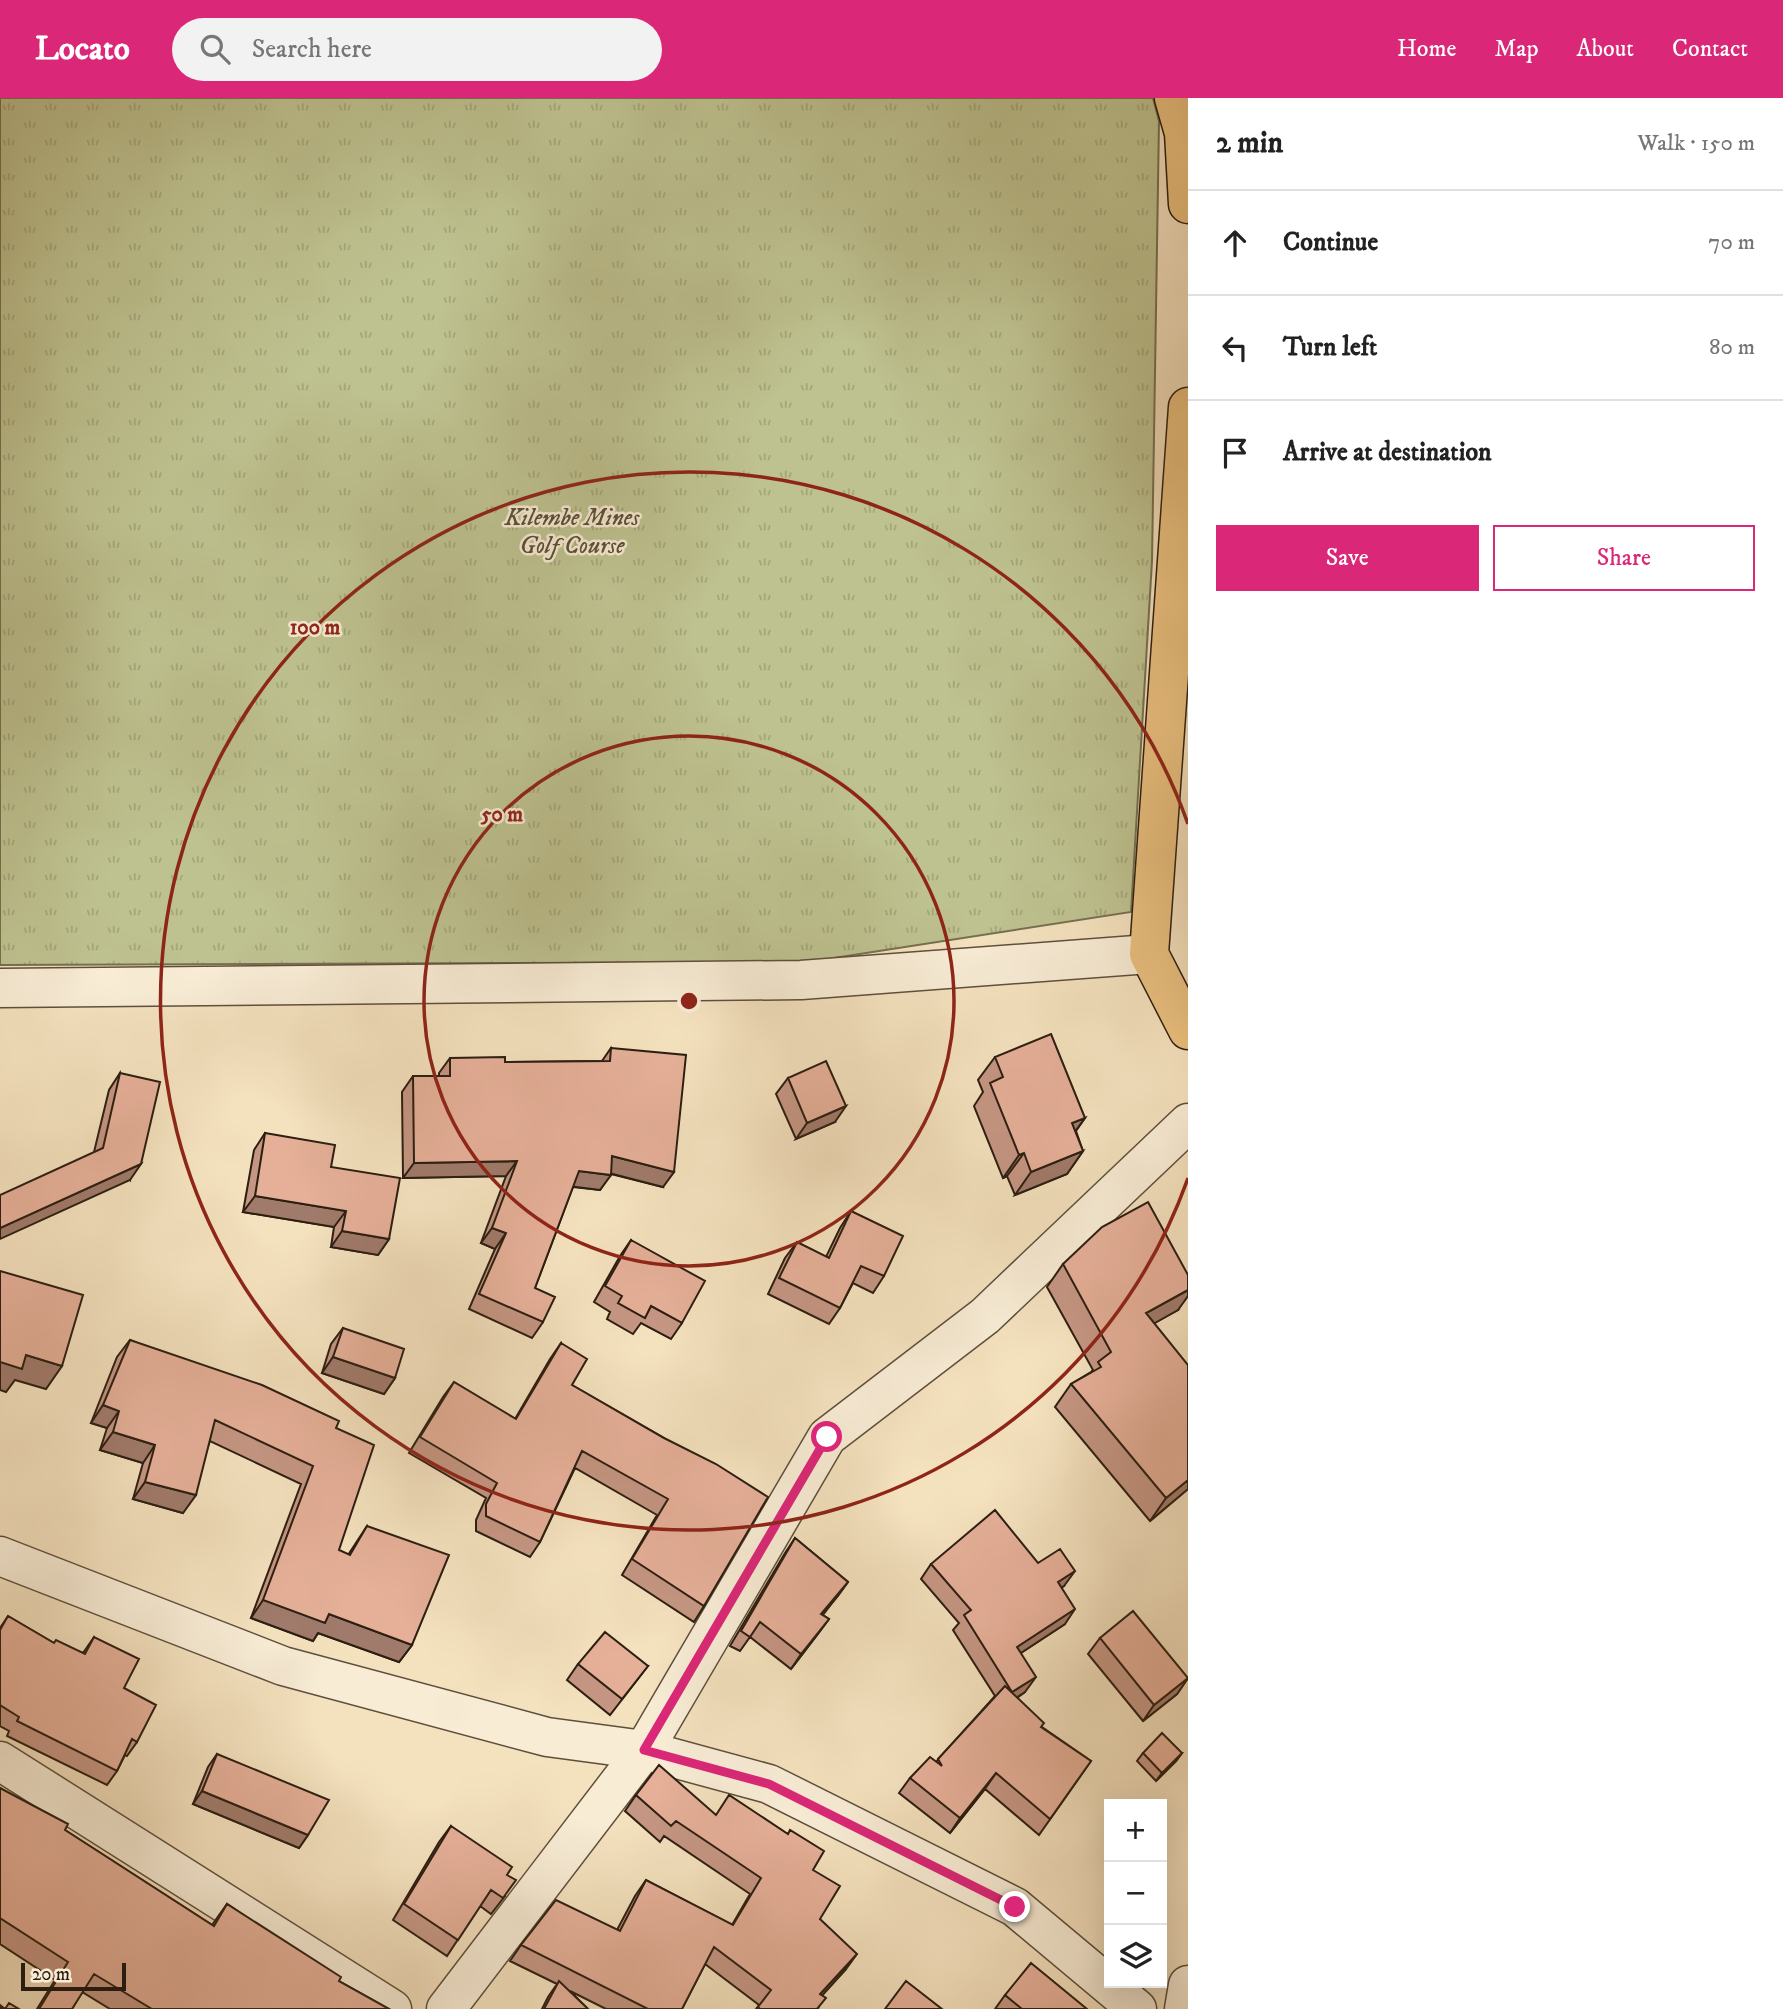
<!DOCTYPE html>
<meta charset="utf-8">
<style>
body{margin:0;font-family:"IM FELL DW Pica",serif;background:#f2f2f2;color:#222}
.controls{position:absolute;right:21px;bottom:21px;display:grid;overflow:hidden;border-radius:0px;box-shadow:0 7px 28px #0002}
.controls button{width:63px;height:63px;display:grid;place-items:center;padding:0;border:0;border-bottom:2px solid #e0e0e0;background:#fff;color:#222;font:35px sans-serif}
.scale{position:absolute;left:21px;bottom:18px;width:105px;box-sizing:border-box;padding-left:7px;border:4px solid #2c1e11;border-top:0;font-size:19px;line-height:24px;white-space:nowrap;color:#2c1e11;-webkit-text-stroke:5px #f8ecd5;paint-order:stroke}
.stop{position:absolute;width:21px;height:21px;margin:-16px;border:5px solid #db2777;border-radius:50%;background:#fff}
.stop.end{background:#db2777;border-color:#fff;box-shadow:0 2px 7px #0008}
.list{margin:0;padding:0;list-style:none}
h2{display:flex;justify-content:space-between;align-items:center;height:91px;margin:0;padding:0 28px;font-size:30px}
h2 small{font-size:23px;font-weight:400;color:#767676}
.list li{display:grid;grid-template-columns:46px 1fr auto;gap:21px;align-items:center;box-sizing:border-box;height:105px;padding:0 28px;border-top:2px solid #e0e0e0}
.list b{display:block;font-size:26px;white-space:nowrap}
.list em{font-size:23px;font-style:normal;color:#767676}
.actions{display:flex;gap:14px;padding:21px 28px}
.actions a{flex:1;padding:16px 0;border:2px solid #db2777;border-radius:0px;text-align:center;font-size:24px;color:#db2777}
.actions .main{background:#db2777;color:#fff}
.icon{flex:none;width:38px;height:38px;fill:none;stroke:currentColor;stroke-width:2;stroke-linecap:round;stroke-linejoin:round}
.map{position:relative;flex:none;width:1188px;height:1911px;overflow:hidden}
header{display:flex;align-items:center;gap:42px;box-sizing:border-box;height:98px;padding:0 35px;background:#db2777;color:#fff}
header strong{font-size:33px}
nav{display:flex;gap:38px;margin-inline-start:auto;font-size:24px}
.search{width:490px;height:63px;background:#f2f2f2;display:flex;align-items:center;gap:18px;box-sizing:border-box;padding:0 24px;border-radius:38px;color:#767676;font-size:26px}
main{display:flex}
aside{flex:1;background:#fff}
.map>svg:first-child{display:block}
</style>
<header>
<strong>Locato</strong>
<div class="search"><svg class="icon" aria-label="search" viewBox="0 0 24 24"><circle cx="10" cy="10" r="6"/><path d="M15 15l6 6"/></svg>Search here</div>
<nav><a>Home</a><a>Map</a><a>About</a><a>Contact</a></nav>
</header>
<main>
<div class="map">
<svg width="1188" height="1911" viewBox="0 0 1188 1911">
<defs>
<pattern id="park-tufts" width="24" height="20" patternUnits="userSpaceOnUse" patternTransform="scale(1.75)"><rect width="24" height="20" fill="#bec290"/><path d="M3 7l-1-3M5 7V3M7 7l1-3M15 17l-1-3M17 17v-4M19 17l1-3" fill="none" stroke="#a3a67b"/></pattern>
</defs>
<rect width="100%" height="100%" fill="#f4e1be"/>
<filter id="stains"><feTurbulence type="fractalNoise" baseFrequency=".00286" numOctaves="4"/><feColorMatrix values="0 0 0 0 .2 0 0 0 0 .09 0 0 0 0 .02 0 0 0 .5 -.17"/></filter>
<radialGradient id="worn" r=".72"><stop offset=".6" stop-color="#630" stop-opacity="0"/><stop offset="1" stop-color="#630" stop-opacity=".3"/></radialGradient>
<path fill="url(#park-tufts)" stroke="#757050" stroke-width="2" d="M 0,0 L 1153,0 L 1159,23 L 1152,463 L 1131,814 L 808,864 L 0,867 Z"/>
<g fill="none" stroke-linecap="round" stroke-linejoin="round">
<defs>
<path id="street" d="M 0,890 L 801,882 L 1149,856
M 0,1458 L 283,1568 L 547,1639 L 644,1652 L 769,1686 L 1015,1809 L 1137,1911
M 0,1663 L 392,1911
M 446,1911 L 644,1652 L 827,1339 L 985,1218 L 1188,1025
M 1184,1911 L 1188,1887"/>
<path id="primary" d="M 1174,0 L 1184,35 L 1188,106
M 1188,309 L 1149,856 L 1188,932"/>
</defs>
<use href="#street" stroke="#5e4f3c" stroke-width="41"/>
<use href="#primary" stroke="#2c1e11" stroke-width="41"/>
<use href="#street" stroke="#f8ecd5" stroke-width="38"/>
<use href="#primary" stroke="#eac07f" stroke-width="38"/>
</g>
<path fill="#c59683" stroke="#2c1e11" stroke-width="2" d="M 611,950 L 663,1089 L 611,1076 L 600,1092 L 573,1089 L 535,1190 L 543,1224 L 532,1240 L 469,1211 L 495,1151 L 481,1145 L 506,1078 L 403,1080 L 402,994 L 413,978 L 439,978 L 439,975 L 450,960 L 505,964 L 602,963 Z
M 995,959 L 1085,1020 L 1076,1033 L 1083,1053 L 1067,1076 L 1015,1097 L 1007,1078 L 1003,1080 L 974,1008 L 983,994 L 978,982 Z
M 120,975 L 130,1082 L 94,1054 L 109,992 Z
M 788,980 L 835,1024 L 796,1041 L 776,996 Z
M 265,1035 L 331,1069 L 389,1141 L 378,1157 L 331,1149 L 334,1129 L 243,1114 L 254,1052 Z
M 851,1113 L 884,1178 L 873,1195 L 853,1185 L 840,1210 L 829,1226 L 768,1196 L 785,1160 L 797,1144 L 826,1159 L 840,1130 Z
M 631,1142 L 682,1225 L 671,1241 L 641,1225 L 633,1236 L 607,1221 L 610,1214 L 594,1204 L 620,1158 Z
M 1063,1166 L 1178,1212 L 1154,1225 L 1188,1391 L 1150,1423 L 1055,1309 L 1071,1286 L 1091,1274 L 1093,1272 L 1047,1189 Z
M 343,1230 L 395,1280 L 384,1296 L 322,1275 L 331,1246 Z
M 130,1242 L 336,1330 L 339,1452 L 348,1457 L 367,1428 L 412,1547 L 399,1564 L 318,1535 L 313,1543 L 251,1520 L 301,1386 L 210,1343 L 183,1415 L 133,1401 L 143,1365 L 100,1352 L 107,1330 L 91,1325 L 117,1259 Z
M 561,1245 L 572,1287 L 664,1340 L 704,1508 L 694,1524 L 622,1477 L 657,1417 L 575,1370 L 540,1444 L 530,1459 L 476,1433 L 476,1422 L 486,1400 L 409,1355 L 443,1299 L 454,1284 L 515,1321 L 550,1261 Z
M 795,1440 L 848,1484 L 823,1517 L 829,1521 L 791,1571 L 750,1539 L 740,1553 L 730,1548 L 785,1455 Z
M 1038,1465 L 1064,1488 L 1061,1490 L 1065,1526 L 1021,1555 L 1025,1594 L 1017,1600 L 1042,1629 L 1091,1663 L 1039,1737 L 985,1691 L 950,1735 L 899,1695 L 910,1680 L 936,1664 L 995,1598 L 953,1532 L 959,1525 L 921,1481 L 931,1466 Z
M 8,1518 L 54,1545 L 83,1555 L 94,1539 L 124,1590 L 137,1644 L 127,1658 L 125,1657 L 117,1673 L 107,1687 L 7,1638 L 9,1633 L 0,1628 L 0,1530 Z
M 1100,1540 L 1188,1580 L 1177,1596 L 1143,1623 L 1088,1556 Z
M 578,1566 L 648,1568 L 610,1617 L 567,1582 Z
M 1143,1655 L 1182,1655 L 1176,1663 L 1156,1683 L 1137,1663 Z
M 217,1656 L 308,1737 L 299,1750 L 193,1706 L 208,1669 Z
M 0,1690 L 212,1827 L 227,1806 L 339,1883 L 389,1911 L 110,1911 L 82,1894 L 72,1911 L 37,1911 L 55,1882 L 0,1846 Z
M 636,1697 L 716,1717 L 813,1772 L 820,1821 L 846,1871 L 822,1897 L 818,1911 L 756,1911 L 759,1907 L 705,1866 L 682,1911 L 606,1911 L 570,1893 L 588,1911 L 542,1911 L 548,1899 L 557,1886 L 510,1863 L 521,1847 L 617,1832 L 635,1798 L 646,1782 L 732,1827 L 750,1796 L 664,1738 L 660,1744 L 625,1713 Z
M 451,1728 L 505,1798 L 491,1816 L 480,1808 L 447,1858 L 393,1822 L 439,1744 Z
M 1005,1897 L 1087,1911 L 995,1911 Z"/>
<path fill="#a07a6a" stroke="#2c1e11" stroke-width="2" d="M 846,1008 L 835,1024 L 796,1041 L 807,1025 Z
M 1085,1020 L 1068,1043 L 1072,1025 Z
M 1083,1053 L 1067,1076 L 1015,1097 L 1031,1074 Z
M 1024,1055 L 1007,1078 L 1003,1080 L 1019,1057 Z
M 612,1058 L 674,1074 L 663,1089 L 601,1073 Z
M 517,1063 L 506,1078 L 403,1080 L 414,1065 Z
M 141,1066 L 130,1082 L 0,1141 L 0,1130 Z
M 579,1073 L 611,1077 L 600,1092 L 568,1088 Z
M 255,1098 L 346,1113 L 334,1129 L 243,1114 Z
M 492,1130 L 506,1135 L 495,1151 L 481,1145 Z
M 342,1133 L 389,1141 L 378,1157 L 331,1149 Z
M 1188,1192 L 1188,1198 L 1178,1212 L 1130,1239 L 1146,1215 Z
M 26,1257 L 62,1268 L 46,1291 L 15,1282 L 6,1294 L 0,1292 L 0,1264 Z
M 333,1259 L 395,1280 L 384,1296 L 322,1275 Z
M 103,1307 L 119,1313 L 107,1330 L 91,1325 Z
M 113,1334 L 155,1347 L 143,1365 L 100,1352 Z
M 1188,1382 L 1188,1391 L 1150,1423 L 1166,1400 Z
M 145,1384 L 196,1397 L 183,1415 L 133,1401 Z
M 1075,1473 L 1064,1488 L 1047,1499 L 1058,1484 Z
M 848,1484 L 838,1498 L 811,1530 L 821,1516 Z
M 263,1502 L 329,1516 L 412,1547 L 399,1564 L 318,1535 L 313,1543 L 251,1520 Z
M 1075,1511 L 1065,1526 L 1007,1564 L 1017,1549 Z
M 829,1521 L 818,1536 L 791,1571 L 801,1556 Z
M 1036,1579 L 1025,1594 L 1002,1609 L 1012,1594 Z
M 1188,1580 L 1177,1596 L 1143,1623 L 1154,1607 Z
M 1182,1655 L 1176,1663 L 1156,1683 L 1162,1675 Z
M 996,1675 L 985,1691 L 950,1735 L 960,1720 Z
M 202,1693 L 308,1737 L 299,1750 L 193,1706 Z
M 857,1856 L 846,1871 L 810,1911 L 820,1896 Z"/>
<path fill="#e5af98" stroke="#2c1e11" stroke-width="2" d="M 1051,936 L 1085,1020 L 1072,1025 L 1083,1053 L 1031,1074 L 1024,1055 L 1019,1057 L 990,985 L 1003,979 L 995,959 Z
M 611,950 L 686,957 L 674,1074 L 612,1058 L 611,1077 L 579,1073 L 535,1190 L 555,1199 L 543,1224 L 479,1196 L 506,1135 L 492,1130 L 517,1063 L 414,1065 L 413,978 L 450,978 L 450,960 L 505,959 L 505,964 L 610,963 Z
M 826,963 L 846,1008 L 807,1025 L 788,980 Z
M 120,975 L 160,984 L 141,1066 L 0,1130 L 0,1097 L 103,1050 Z
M 265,1035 L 335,1047 L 331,1069 L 400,1080 L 389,1141 L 342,1133 L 346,1113 L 255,1098 Z
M 1148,1104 L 1188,1177 L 1188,1192 L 1146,1215 L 1188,1267 L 1188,1382 L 1166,1400 L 1071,1286 L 1101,1269 L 1098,1264 L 1111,1254 L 1063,1166 L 1102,1129 Z
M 851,1113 L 903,1138 L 884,1178 L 861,1168 L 840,1210 L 779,1180 L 797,1144 L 829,1160 Z
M 631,1142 L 705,1183 L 682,1225 L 651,1208 L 645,1220 L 618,1205 L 622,1198 L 605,1188 Z
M 0,1173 L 83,1197 L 62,1268 L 26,1257 L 22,1271 L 0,1264 Z
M 343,1230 L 404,1251 L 395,1280 L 333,1259 Z
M 130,1242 L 262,1287 L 339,1323 L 336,1330 L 374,1347 L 339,1452 L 350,1457 L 367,1428 L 449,1457 L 412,1547 L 329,1516 L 325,1525 L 263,1502 L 313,1368 L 215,1322 L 196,1397 L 145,1384 L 155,1347 L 113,1334 L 119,1313 L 103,1307 Z
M 561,1245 L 587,1261 L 572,1287 L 664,1340 L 716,1366 L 768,1399 L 704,1508 L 632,1461 L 668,1401 L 582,1353 L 540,1444 L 486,1418 L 486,1406 L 497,1385 L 420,1339 L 454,1284 L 516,1321 Z
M 995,1412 L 1038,1465 L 1060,1451 L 1075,1473 L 1058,1484 L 1075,1511 L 1017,1549 L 1036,1579 L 1012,1594 L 964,1517 L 971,1512 L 931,1466 Z
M 795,1440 L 848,1484 L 821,1516 L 829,1521 L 801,1556 L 760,1524 L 750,1539 L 741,1533 Z
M 1133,1513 L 1188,1580 L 1154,1607 L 1100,1540 Z
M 8,1518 L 54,1545 L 56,1542 L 85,1556 L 94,1539 L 139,1561 L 124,1590 L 156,1607 L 137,1644 L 132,1641 L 117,1673 L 17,1623 L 19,1619 L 0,1607 L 0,1532 Z
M 605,1534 L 648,1568 L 622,1601 L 578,1566 Z
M 1005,1588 L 1044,1625 L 1041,1629 L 1091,1663 L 1050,1721 L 996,1675 L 960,1720 L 910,1680 L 930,1659 L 942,1668 L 938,1661 Z
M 1162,1635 L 1182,1655 L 1162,1675 L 1143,1655 Z
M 217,1656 L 329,1702 L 308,1737 L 202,1693 Z
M 659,1667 L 716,1717 L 729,1697 L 788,1736 L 790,1732 L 824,1753 L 813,1772 L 840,1788 L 820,1821 L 857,1856 L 820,1896 L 826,1900 L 817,1911 L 760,1911 L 758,1909 L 771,1892 L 714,1849 L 682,1911 L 648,1911 L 521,1847 L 556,1802 L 620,1833 L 646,1782 L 733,1827 L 761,1780 L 676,1723 L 671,1728 L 636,1697 Z
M 0,1690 L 68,1726 L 65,1732 L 214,1828 L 227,1806 L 341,1879 L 339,1883 L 389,1911 L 152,1911 L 94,1876 L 72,1911 L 39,1911 L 68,1864 L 0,1820 Z
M 451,1728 L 512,1769 L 507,1777 L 516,1782 L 503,1800 L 491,1792 L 458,1842 L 404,1806 Z
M 1031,1865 L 1087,1911 L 1022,1911 L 1005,1897 Z
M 559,1883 L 588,1911 L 544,1911 Z
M 906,1883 L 942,1911 L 885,1911 Z
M 9,1905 L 19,1911 L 0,1911 L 0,1907 L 5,1911 Z"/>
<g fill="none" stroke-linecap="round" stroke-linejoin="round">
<path stroke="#db2777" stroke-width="9" d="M 827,1339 L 644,1652 L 769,1686 L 1015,1809"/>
</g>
<g fill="none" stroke="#8f2418" stroke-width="3.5">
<circle cx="689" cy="903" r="265"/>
<path d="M1188 1080A529 529 0 1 1 1188 726"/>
</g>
<g text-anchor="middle" stroke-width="5" stroke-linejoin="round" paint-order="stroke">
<g font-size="24" font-style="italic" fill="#584f37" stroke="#f8ecd5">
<text x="572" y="427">Kilembe Mines<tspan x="572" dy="28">Golf Course</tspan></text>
</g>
</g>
<circle cx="689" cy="903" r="10" fill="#8f2418" stroke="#f8ecd5" stroke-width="3.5"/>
<g font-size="21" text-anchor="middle" font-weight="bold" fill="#8f2418" stroke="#f8ecd5" stroke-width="5" stroke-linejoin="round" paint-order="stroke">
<text x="315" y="536">100 m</text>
<text x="502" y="723">50 m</text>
</g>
<rect width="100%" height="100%" filter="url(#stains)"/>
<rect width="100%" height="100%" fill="url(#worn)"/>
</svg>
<div class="controls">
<button>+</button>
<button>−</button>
<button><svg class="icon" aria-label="layers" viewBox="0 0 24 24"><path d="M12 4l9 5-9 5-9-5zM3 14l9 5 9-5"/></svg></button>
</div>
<div class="scale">20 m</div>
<div class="stop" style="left:827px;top:1339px"></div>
<div class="stop end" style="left:1015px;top:1809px"></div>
</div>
<aside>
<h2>2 min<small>Walk · 150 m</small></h2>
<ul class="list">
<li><svg class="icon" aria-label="ahead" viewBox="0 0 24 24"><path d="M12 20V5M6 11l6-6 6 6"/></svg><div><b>Continue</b></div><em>70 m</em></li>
<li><svg class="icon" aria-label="left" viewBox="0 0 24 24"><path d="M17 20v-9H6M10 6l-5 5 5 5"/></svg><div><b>Turn left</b></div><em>80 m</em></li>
<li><svg class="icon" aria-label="arrive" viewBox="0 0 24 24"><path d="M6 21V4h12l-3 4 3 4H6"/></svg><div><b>Arrive at destination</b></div></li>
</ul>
<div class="actions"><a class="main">Save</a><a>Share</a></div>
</aside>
</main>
